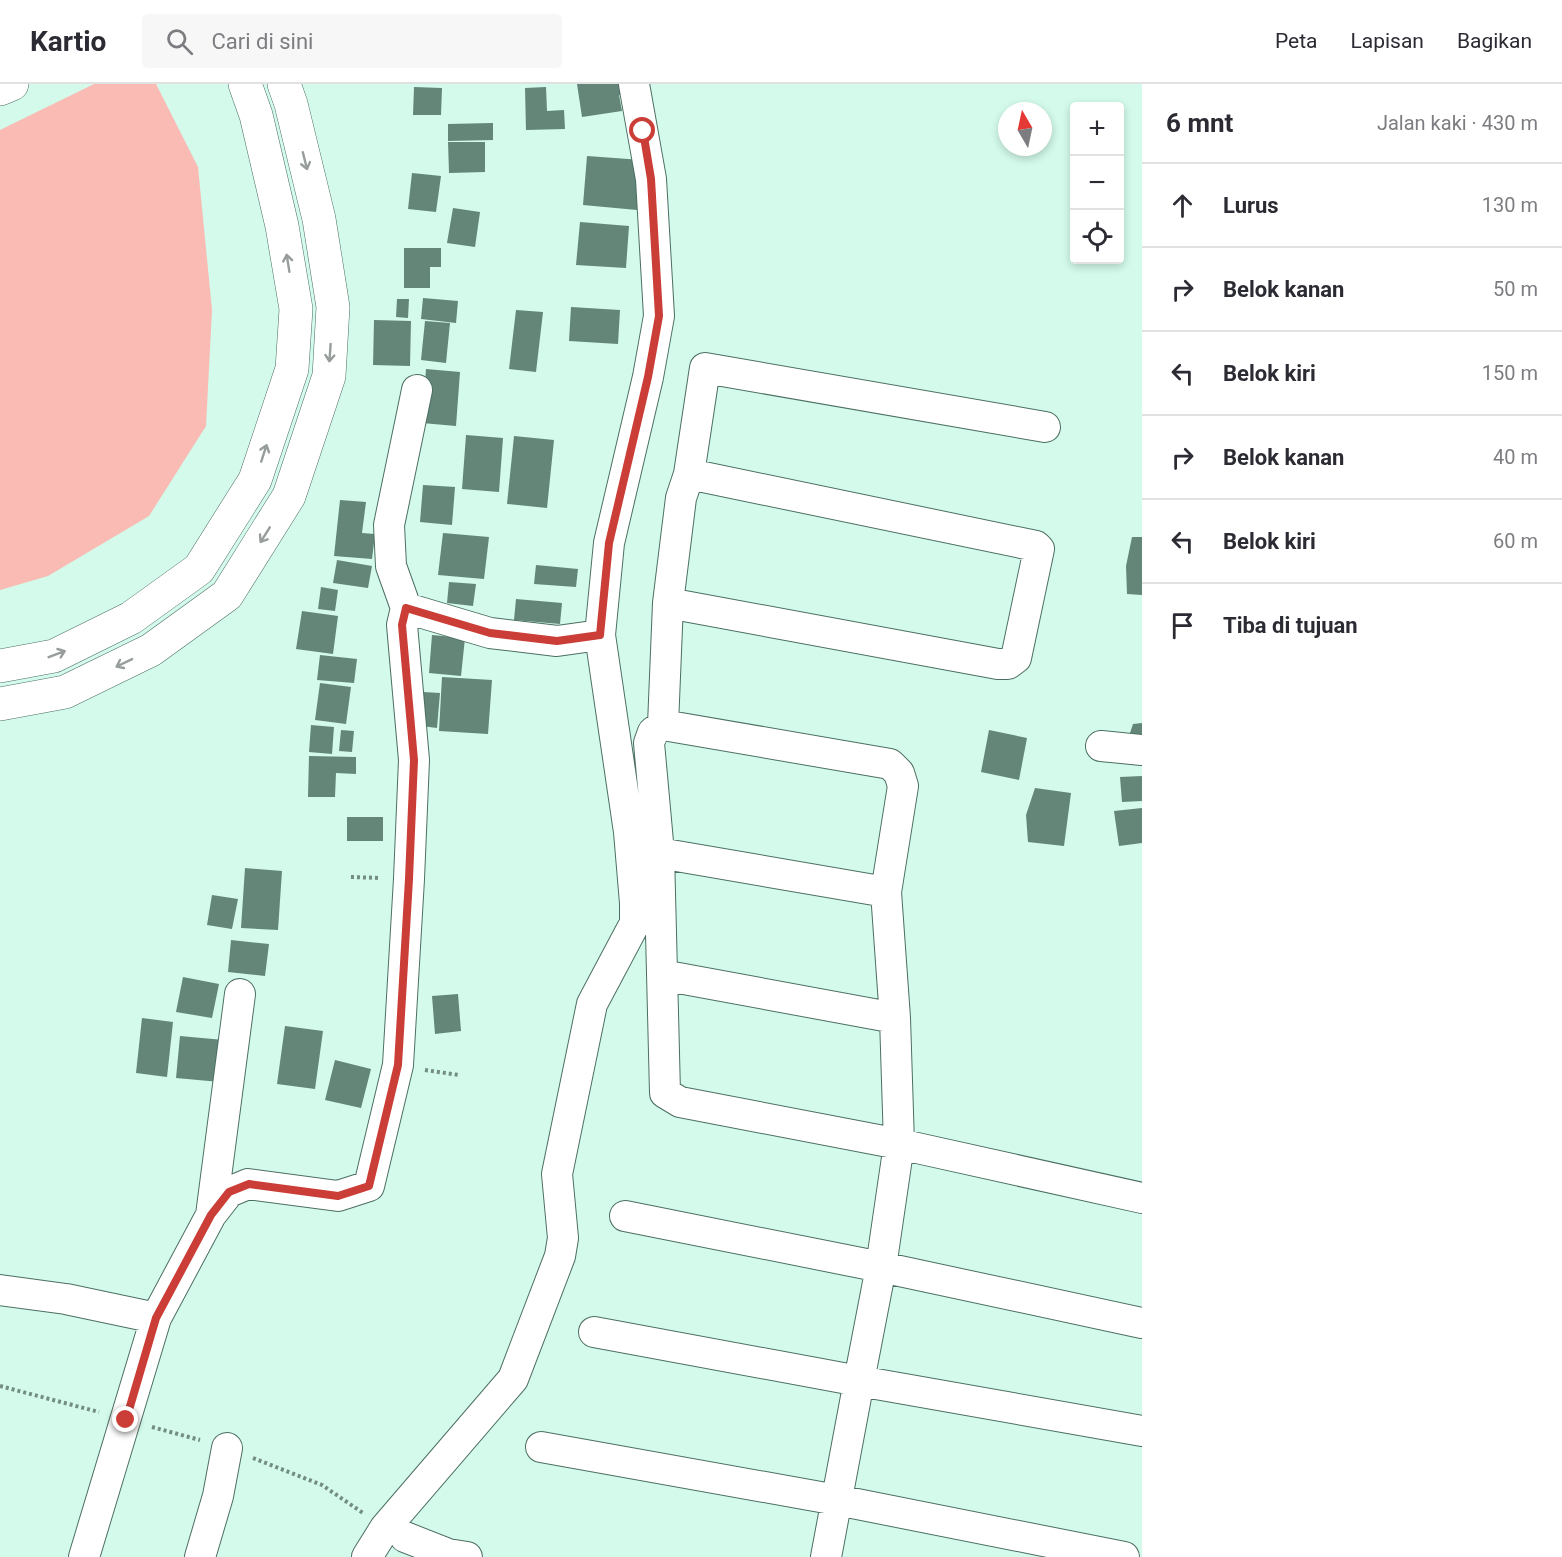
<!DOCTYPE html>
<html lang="id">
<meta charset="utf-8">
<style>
body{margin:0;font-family:Roboto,sans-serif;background:#f7f7f7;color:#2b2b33}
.controls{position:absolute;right:18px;top:18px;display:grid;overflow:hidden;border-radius:6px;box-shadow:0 3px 9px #0003}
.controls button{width:54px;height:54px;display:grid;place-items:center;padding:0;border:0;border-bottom:2px solid #e1e1e2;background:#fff;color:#2b2b33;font:30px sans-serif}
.compass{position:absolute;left:998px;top:18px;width:54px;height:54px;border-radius:50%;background:#fff;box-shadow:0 3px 9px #0003;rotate:351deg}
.stop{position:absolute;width:18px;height:18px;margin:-14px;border:4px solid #cb3d37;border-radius:50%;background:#fff}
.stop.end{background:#cb3d37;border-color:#fff;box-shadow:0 2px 6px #0008}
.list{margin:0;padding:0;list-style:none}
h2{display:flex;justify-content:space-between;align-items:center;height:78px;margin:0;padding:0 24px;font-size:26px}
h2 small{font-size:20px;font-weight:400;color:#7c7c81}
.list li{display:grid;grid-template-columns:39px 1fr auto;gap:18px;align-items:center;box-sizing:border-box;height:84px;padding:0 24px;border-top:2px solid #e1e1e2}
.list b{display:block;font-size:22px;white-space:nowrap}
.list em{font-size:20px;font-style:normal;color:#7c7c81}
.icon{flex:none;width:33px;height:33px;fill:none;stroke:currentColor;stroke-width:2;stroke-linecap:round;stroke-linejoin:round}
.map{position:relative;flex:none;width:1142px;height:1473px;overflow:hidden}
header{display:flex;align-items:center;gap:36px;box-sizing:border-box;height:84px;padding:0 30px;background:#fff;border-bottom:2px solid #e1e1e2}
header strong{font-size:28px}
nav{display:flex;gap:33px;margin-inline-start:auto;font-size:21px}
.search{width:420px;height:54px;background:#f7f7f7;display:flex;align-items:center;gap:15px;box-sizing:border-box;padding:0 21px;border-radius:6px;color:#7c7c81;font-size:22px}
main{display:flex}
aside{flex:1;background:#fff}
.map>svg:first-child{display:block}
</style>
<header>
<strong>Kartio</strong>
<div class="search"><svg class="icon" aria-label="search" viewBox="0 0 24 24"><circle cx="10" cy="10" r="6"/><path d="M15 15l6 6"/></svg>Cari di sini</div>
<nav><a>Peta</a><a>Lapisan</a><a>Bagikan</a></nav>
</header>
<main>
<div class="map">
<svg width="1142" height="1473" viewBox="0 0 1142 1473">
<rect width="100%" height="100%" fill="#d3faeb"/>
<path fill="#f9bbb3" d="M 94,0 L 156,0 L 198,83 L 212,226 L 206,342 L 149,432 L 48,492 L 0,506 L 0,46 Z"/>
<path fill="#638679" d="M 577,0 L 627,0 L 629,10 L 619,11 L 622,27 L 582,33 Z
M 414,3 L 442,4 L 441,31 L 413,31 Z
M 546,3 L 547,27 L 564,26 L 565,45 L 526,46 L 525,4 Z
M 493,39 L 493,56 L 448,57 L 448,40 Z
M 448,58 L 485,58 L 485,88 L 449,89 Z
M 587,72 L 642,76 L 637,126 L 583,121 Z
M 412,89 L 441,92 L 436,128 L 408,125 Z
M 453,124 L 480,128 L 475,163 L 447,159 Z
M 580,138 L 629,142 L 626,184 L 576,181 Z
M 404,164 L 441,164 L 441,183 L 430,183 L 430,204 L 404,204 Z
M 423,214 L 458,217 L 456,239 L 421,235 Z
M 397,215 L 409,215 L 408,234 L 396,233 Z
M 571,223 L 620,226 L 618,260 L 569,257 Z
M 516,226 L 543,228 L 536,288 L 509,285 Z
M 374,236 L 411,237 L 410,282 L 373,281 Z
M 425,237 L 450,239 L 446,279 L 421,276 Z
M 426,285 L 460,288 L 456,342 L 422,339 Z
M 466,351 L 503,354 L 499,408 L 462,405 Z
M 514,352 L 554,356 L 547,424 L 507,420 Z
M 423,401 L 455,403 L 452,441 L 420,438 Z
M 340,416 L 366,418 L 362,449 L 375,450 L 372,475 L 334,472 Z
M 443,449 L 489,453 L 484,495 L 438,491 Z
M 1132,453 L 1142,453 L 1142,511 L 1127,510 L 1126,482 Z
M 337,476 L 372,482 L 368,504 L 333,499 Z
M 536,481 L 578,485 L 576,503 L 534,500 Z
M 449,498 L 476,500 L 473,522 L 447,519 Z
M 321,503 L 338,506 L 335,527 L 318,525 Z
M 516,515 L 562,519 L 560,540 L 514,536 Z
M 302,527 L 338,532 L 333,570 L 296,565 Z
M 432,551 L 465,554 L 461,592 L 429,589 Z
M 320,571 L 357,575 L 354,599 L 317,596 Z
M 442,593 L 492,596 L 488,650 L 439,647 Z
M 320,599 L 351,603 L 346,640 L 315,636 Z
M 423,608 L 440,609 L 437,644 L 421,642 Z
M 1142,639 L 1142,662 L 1129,652 L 1133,640 Z
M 311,641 L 334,643 L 332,670 L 309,668 Z
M 341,646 L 354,647 L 352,668 L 339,667 Z
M 989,646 L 1027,654 L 1019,696 L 981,688 Z
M 309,672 L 356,673 L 356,690 L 336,689 L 335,713 L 308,713 Z
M 1142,692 L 1142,717 L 1122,718 L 1120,693 Z
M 1035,704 L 1071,709 L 1064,762 L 1028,758 L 1026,731 Z
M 1142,724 L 1142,759 L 1119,762 L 1114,727 Z
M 347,733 L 383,733 L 383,757 L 347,757 Z
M 245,784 L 282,787 L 278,846 L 241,844 Z
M 212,811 L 238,815 L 232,845 L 207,841 Z
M 231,856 L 269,860 L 265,892 L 228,888 Z
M 183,893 L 219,900 L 212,934 L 176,928 Z
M 458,910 L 461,947 L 435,950 L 432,912 Z
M 142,934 L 173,938 L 167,993 L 136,989 Z
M 285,942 L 323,947 L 315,1005 L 277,1000 Z
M 180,952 L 224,956 L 220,998 L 176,994 Z
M 335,976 L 371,985 L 361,1024 L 325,1016 Z"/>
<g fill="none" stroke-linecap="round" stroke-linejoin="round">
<defs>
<path id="street" d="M 689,390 L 705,284 L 1045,343
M 406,524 L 391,482 L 389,441 L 417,306
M 663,641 L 668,519 L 681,414 L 689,390 L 1036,462 L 1039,465 L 1016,574 L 1008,580 L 998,580 L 668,519
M 1101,662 L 1142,666
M 659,769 L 886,808
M 662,891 L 895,934
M 211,1131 L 240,910
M 625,1132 L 881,1183 L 1142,1239
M 0,1206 L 66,1215 L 156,1234
M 594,1248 L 859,1297 L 881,1183 L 899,1060 L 895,934 L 886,808 L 903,702 L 899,689 L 890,680 L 663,641 L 653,648 L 649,659 L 659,769 L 665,1009 L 680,1018 L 899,1060 L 1142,1114
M 541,1363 L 837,1416 L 1124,1473
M 405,1453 L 448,1470 L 467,1473
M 84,1473 L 156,1234 L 211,1131 L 229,1108 L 248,1100 L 338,1112 L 369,1102 L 398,981 L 409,795 L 414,676 L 402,541 L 406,524 L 490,549 L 557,557 L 600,551 L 609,459 L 648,293 L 659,232 L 651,95 L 634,0
M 200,1473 L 218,1412 L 227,1364
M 367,1473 L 385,1444 L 513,1295 L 560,1172 L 563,1154 L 557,1090 L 592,920 L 635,839 L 635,819 L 629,748 L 600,551
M 826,1473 L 859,1297 L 1142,1347"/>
<path id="highway" d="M 0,5 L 12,0
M 0,582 L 54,572 L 131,534 L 199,485 L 255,396 L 292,285 L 296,225 L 282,142 L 256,31 L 245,0
M 0,620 L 65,608 L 151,566 L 227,511 L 289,412 L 329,292 L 333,223 L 319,135 L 291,20 L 284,0"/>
</defs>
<use href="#street" stroke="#4d6f63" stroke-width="32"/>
<use href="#highway" stroke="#4d6f63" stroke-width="34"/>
<path stroke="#738d83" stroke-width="4" stroke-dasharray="3 3" stroke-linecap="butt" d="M 351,793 L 381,794
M 425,986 L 459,991
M 0,1302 L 99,1328
M 152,1343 L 200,1356
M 253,1374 L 322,1401 L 363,1429"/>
<use href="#street" stroke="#fff" stroke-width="30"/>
<use href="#highway" stroke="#fff" stroke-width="33"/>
</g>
<defs><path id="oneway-shaft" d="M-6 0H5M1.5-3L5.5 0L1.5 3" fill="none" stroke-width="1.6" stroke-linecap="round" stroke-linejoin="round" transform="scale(1.5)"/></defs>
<g stroke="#979d9b">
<use href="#oneway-shaft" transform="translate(305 77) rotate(76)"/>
<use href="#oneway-shaft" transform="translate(288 179) rotate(-99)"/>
<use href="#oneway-shaft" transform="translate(330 269) rotate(94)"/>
<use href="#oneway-shaft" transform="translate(264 369) rotate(-72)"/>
<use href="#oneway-shaft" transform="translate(265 451) rotate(122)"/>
<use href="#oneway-shaft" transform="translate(57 570) rotate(-21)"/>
<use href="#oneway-shaft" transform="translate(124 579) rotate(154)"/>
</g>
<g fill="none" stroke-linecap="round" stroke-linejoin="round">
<path stroke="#cb3d37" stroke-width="8" d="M 126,1336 L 156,1234 L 211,1131 L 229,1108 L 249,1100 L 338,1112 L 369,1102 L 398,981 L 409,795 L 414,676 L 402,541 L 406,524 L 490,549 L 557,557 L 600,551 L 609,459 L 648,293 L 659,232 L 651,95 L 643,47"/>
</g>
</svg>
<div class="controls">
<button>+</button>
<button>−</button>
<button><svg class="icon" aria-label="locate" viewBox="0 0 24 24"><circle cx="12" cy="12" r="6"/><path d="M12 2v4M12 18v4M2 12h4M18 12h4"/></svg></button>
</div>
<svg class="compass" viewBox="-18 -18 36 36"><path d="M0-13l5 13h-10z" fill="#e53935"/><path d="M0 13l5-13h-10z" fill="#7c7c81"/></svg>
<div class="stop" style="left:643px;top:47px"></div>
<div class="stop end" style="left:126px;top:1336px"></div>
</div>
<aside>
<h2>6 mnt<small>Jalan kaki · 430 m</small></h2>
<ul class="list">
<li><svg class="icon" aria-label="ahead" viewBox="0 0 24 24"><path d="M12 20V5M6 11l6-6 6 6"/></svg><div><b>Lurus</b></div><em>130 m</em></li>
<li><svg class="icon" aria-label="right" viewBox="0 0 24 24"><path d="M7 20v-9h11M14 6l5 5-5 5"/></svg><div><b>Belok kanan</b></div><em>50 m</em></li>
<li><svg class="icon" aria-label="left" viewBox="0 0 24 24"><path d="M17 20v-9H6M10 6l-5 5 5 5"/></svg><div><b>Belok kiri</b></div><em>150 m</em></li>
<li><svg class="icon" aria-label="right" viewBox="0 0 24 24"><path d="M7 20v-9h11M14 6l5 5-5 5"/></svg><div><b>Belok kanan</b></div><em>40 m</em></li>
<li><svg class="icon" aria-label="left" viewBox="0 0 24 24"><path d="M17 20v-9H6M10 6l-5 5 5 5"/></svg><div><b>Belok kiri</b></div><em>60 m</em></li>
<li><svg class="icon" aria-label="arrive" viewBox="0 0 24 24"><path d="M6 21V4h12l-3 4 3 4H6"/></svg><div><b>Tiba di tujuan</b></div></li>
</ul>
</aside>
</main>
